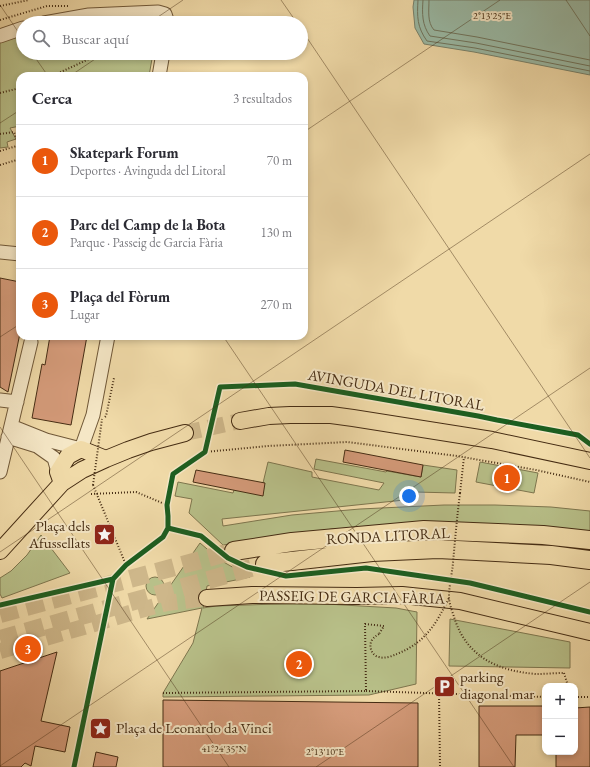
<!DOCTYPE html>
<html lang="es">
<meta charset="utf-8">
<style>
body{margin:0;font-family:"EB Garamond",serif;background:#f2f2f3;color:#2b2b33}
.controls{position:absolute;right:12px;bottom:12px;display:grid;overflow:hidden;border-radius:8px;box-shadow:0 2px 6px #0003}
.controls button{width:36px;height:36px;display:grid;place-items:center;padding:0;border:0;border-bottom:1px solid #e1e1e2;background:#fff;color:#2b2b33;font:20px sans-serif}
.you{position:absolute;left:409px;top:496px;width:14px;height:14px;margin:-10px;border:3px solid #fff;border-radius:50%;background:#1a73e8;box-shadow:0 0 0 6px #1a73e833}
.badge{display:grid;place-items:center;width:26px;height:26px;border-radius:50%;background:#ea580c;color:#fff;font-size:13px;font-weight:700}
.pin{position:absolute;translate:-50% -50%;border:2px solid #fff;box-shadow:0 1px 4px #0006}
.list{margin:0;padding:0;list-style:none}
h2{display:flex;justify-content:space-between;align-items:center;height:52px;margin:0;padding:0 16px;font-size:17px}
h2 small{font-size:13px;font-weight:400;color:#7c7c81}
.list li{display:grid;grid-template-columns:26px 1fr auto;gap:12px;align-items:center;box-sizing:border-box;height:72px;padding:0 16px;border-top:1px solid #e1e1e2}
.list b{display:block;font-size:15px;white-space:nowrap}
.list p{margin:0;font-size:13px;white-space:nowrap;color:#7c7c81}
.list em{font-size:13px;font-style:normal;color:#7c7c81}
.icon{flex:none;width:22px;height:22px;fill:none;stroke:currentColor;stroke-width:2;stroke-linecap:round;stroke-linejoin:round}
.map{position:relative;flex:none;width:590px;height:767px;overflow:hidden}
.search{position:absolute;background:#fff;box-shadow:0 2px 6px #0003;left:16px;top:16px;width:292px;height:44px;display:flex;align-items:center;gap:10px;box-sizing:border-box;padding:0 14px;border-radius:22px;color:#7c7c81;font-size:15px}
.panel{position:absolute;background:#fff;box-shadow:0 2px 6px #0003;left:16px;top:72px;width:292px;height:268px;border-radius:12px}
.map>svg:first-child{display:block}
</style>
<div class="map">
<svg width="590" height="767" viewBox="0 0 590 767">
<rect width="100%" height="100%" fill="#f0daa8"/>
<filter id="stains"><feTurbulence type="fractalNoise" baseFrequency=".005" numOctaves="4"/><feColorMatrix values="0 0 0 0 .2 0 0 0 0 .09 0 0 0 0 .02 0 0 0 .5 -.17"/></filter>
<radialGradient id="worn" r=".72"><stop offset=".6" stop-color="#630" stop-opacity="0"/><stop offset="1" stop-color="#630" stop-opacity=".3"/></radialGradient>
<path fill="#b8c089" stroke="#7e764e" d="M 99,19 L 132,20 L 158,21 L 158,23 L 71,23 Z
M 23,33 L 23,53 L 153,53 L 149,76 L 20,76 L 20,126 L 10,128 L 16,139 L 7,142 L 8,147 L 0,148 L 0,38 Z
M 316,459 L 386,472 L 387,471 L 421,477 L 423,465 L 457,470 L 455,493 L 415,492 L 414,499 L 222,519 L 223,526 L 292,515 L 360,509 L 444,505 L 495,505 L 551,507 L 590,511 L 590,532 L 433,524 L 332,529 L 223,545 L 189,513 L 192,499 L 175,496 L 178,482 L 233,493 L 234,490 L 263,483 L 268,462 L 312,472 L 312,477 L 379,490 L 384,483 L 314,469 Z
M 480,462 L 538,473 L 534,493 L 476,482 Z
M 41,535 L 70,573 L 2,598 L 0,594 L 0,578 L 11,571 L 27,555 Z
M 200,543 L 220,560 L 250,577 L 207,586 L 203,608 L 216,606 L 308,603 L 396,608 L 417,612 L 416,684 L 369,695 L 163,697 L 163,693 L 193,643 L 202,608 L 147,619 Z
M146 586a9 9 0 1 1 18 0a9 9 0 1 1-18 0Z
M 450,619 L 570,642 L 570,668 L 449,666 Z"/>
<path fill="#9abba7" stroke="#78826c" d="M 414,0 L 590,0 L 590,75 L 474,52 L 424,44 L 415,28 L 413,7 Z"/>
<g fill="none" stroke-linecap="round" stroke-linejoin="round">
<path stroke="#70745d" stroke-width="1" d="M 418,0 C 417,17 417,27 427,41 L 475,48 L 590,71
M 423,0 C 422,14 422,25 430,36 L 476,43 L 590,66
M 429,0 C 429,11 427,22 434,30 L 477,37 L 590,60"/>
</g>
<path fill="#d59b7a" stroke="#452c13" d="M 0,278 L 20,282 L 20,333 L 8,392 L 0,387 Z
M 50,336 L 87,336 L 71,425 L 32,418 L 42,364 L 45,365 Z
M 345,450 L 423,465 L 421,477 L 343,462 Z
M 196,470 L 265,483 L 263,496 L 193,482 Z
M 57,652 L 41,721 L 70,727 L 65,752 L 35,746 L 31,766 L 25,763 L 21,767 L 0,767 L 0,671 Z
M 163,700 L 418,703 L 418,767 L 163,767 Z
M 479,706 L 545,706 L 545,735 L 516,735 L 515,767 L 479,767 Z
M 590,707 L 590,767 L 556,767 L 556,752 L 575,752 L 575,708 Z
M 96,752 L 118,757 L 116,767 L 93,767 Z"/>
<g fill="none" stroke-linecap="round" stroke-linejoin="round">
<path stroke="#ceb78a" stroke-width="16" stroke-dasharray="16 8" stroke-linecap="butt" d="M 185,433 L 240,421
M 0,651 L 94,624 L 130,613 L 167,603 L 207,598"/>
<path stroke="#ceb78a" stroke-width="18" stroke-dasharray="18 9" stroke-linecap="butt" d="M 0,614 L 234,551
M 0,639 L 265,564"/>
<defs>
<path id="minor" d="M 44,23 L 89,15 L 158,12 L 165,14 L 168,23
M 0,36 L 23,28
M 159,76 L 163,53
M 0,252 L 20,254
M 0,400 L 17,402
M 11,426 L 46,440 L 81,449 L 93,415 L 108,336
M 8,437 L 37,446 L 54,458 L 58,472
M 0,472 L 31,342"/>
<path id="major" d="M 240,421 L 269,416 L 290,415 L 331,415 L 353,418 L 492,440 L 590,461
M 62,483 L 58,472 L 68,456 L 81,449 L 106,459
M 0,551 L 62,483 L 82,470 L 106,459 L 128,450 L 151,442 L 185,433
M 207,598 L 252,595 L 357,596 L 402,595 L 460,601 L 590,632"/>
<path id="highway" d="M 234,551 L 292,542 L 424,530 L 543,535 L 590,540
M 265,564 L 372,552 L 438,549 L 551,555 L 590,560"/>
</defs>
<use href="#minor" stroke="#705838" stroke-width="15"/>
<use href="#major" stroke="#452c13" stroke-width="18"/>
<use href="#highway" stroke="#452c13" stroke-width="20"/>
<path stroke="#452c13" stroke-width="2" stroke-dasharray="1 2" stroke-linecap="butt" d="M 0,6 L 29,0
M 0,20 L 47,6 L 68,6
M 52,76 L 102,53
M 0,93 L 20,88
M 0,134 L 14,132 L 19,145
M 0,151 L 20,145
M 0,165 L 20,159
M 105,417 L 106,416 L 114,378
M 205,452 L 268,446 L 347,442 L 457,456 L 536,470 L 590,482
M 93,485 L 126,565
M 460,493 L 464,457
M 91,494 L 136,492 L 167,505
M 168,528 L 201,536 L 221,552
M 240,564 L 247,567 L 253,569
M 360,569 L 366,568 L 470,583 L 590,612
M 0,605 L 113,579
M 564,673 L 568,686
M 366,691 L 545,697
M 163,693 L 366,691 L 365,624 L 384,626 L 379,634
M 439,693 L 440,767
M 575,697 L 590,697
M 74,767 L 113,579 L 126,565 L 163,537 L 168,528 L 168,516 L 167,505 L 173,474 L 205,452 L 220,387 L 295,384 L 478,416 L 497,420 L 578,435 L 590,444"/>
<use href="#minor" stroke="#f5e7c6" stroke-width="13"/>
<use href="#major" stroke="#f0daa8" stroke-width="16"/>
<use href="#highway" stroke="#f0daa8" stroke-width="18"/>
<path stroke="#452c13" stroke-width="2" stroke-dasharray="1 2" stroke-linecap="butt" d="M 93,485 L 102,419
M 460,493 C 457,517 455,540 453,563 C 452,574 449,586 449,597 C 449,604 453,613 455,620 C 468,658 499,671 536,674 C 545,674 555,673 564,673
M 379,634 C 376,636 374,637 372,640 C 368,646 372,656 379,657 C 385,659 392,656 397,654 C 426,642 436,624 449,598"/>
<defs>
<path id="cycleway" d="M 168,528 L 201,536 L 228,558 L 247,567 L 286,576 L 366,568 L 470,583 L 590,612
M 0,605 L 113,579
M 74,767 L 113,579 L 126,565 L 163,537 L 168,528 L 168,516 L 167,505 L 173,474 L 205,452 L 220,387 L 295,384 L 478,416 L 497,420 L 578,435 L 590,444"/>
</defs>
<use href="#cycleway" stroke="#f5e7c6" stroke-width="8"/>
<use href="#cycleway" stroke="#1b5e20" stroke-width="5"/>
</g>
<path fill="none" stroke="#452c13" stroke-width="1" stroke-opacity="0.45" d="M 281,0 L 297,23M 566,0 L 590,36M 0,5 L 23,39M 149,23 L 183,0M 301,29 L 590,458M 32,53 L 48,76M 70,76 L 104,53M 0,123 L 20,110M 304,132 L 500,0M 223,336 L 514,767M 0,337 L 20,324M 0,427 L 229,767M 0,552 L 590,154M 0,766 L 590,368M 316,767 L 590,582"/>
<defs>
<symbol id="sight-square" viewBox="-11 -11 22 22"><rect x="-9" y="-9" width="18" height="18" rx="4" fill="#8f2418" stroke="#f5e7c6"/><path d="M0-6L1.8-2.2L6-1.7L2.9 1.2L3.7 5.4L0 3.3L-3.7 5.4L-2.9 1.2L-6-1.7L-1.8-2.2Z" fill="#fff"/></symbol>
<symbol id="parking-square" viewBox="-11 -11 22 22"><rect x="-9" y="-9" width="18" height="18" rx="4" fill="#8f2418" stroke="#f5e7c6"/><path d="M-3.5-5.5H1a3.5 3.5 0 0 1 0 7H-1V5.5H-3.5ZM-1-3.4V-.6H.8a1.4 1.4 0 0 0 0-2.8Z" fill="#fff"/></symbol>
</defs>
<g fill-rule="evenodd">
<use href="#sight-square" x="92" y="522" width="25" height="25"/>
<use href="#parking-square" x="432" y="674" width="25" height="25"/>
<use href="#sight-square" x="88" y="716" width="25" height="25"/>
</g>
<g text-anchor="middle" stroke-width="4" stroke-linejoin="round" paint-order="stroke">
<g font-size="15" fill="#452c13" stroke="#f5e7c6">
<text transform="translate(396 390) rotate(10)" y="5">AVINGUDA DEL LITORAL</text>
<text transform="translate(388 536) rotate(-3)" y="5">RONDA LITORAL</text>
<text transform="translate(352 597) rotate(1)" y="5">PASSEIG DE GARCIA FÀRIA</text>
</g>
<g font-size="15" fill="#452c13" stroke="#f5e7c6" text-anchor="start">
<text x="90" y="531" text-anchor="end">Plaça dels<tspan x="90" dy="17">Afussellats</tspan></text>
<text x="460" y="682">parking<tspan x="460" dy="17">diagonal mar</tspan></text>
<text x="116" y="733">Plaça de Leonardo da Vinci</text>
</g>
</g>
<g font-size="10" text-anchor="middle" fill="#452c13" stroke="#f5e7c6" stroke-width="4" stroke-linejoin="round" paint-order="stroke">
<text x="492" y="19">2°13'25"E</text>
<text x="224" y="752">41°24'35"N</text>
<text x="325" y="755">2°13'10"E</text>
</g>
<rect width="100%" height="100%" filter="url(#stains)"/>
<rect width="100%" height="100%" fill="url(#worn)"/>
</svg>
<div class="controls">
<button>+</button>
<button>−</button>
</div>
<div class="you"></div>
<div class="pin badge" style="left:507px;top:478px">1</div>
<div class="pin badge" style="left:299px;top:664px">2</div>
<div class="pin badge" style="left:28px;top:649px">3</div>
<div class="search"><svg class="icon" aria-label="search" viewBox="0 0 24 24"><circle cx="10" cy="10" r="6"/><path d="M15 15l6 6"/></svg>Buscar aquí</div>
<section class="panel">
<h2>Cerca<small>3 resultados</small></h2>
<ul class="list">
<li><span class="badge">1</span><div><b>Skatepark Forum</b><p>Deportes · Avinguda del Litoral</p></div><em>70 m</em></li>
<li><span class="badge">2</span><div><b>Parc del Camp de la Bota</b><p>Parque · Passeig de Garcia Fària</p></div><em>130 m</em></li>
<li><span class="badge">3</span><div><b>Plaça del Fòrum</b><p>Lugar</p></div><em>270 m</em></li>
</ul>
</section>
</div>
